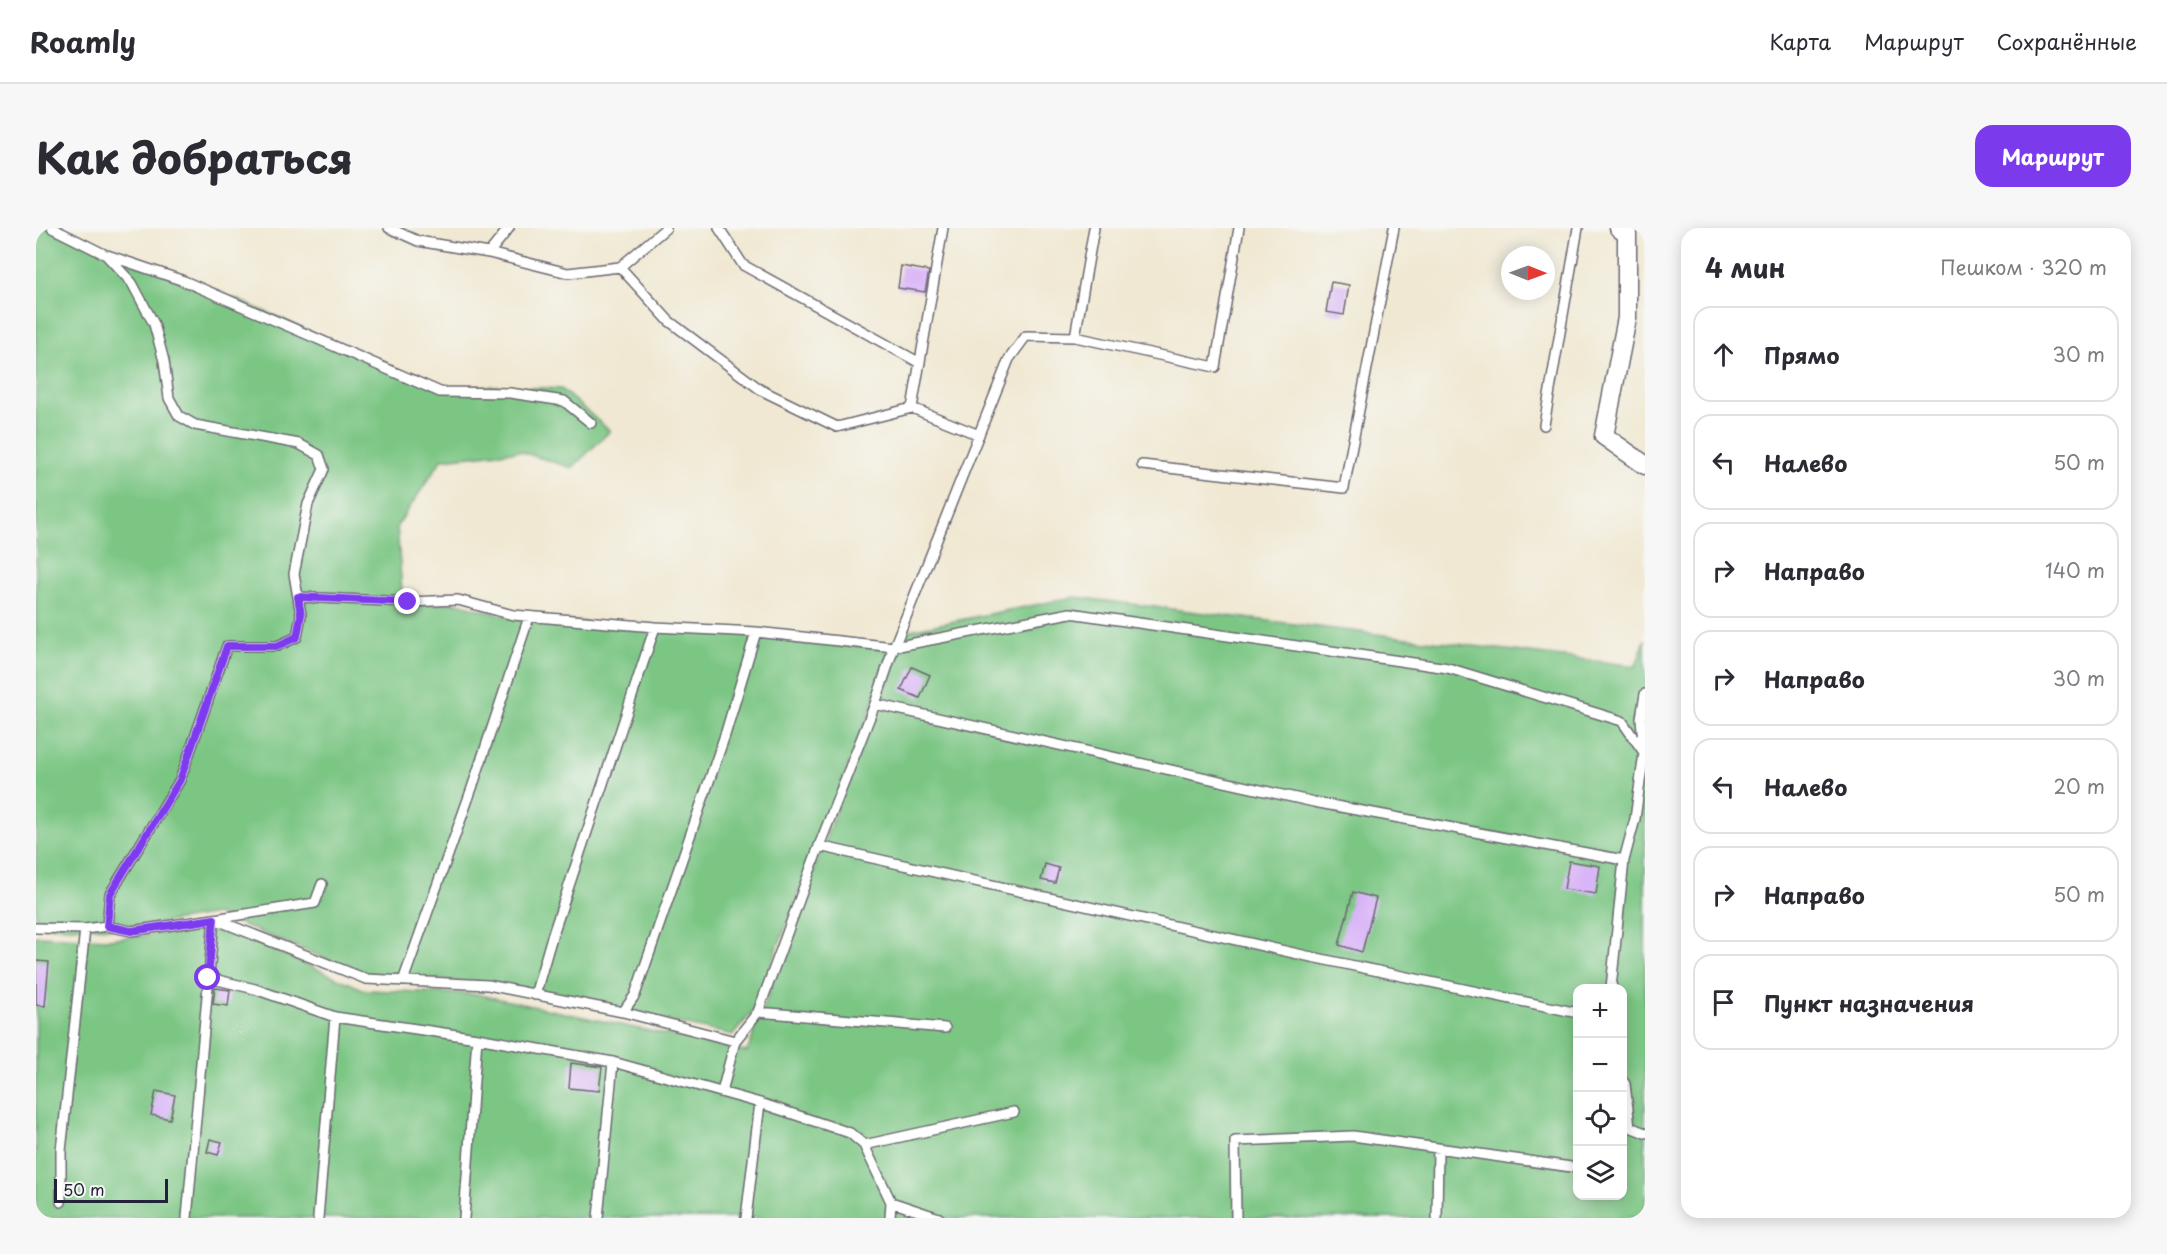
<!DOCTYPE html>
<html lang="ru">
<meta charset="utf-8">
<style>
body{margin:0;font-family:"Playpen Sans",sans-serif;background:#f7f7f7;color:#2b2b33}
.controls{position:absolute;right:18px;bottom:18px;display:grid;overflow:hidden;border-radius:12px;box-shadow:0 3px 15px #0003}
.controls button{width:54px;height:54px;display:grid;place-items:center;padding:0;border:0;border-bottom:2px solid #e1e1e2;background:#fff;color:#2b2b33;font:30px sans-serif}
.compass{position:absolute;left:1465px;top:18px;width:54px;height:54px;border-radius:50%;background:#fff;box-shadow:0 3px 15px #0003;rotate:91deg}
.scale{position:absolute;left:18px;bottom:15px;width:114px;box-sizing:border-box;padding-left:6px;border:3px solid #22223b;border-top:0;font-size:16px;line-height:21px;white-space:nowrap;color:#22223b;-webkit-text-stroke:4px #f6f6f2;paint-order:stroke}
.stop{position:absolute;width:18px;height:18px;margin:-14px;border:4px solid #7c3aed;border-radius:50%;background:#fff}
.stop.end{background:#7c3aed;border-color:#fff;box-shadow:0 2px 6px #0008}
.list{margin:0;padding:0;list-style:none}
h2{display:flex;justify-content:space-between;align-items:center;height:78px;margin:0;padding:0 24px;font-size:26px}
h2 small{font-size:20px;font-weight:400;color:#7c7c81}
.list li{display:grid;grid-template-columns:39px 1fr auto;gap:18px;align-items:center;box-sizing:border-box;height:96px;margin:0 12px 12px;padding:0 12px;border:2px solid #e1e1e2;border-radius:18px}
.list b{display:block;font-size:22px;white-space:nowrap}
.list em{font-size:20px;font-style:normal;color:#7c7c81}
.icon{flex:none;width:33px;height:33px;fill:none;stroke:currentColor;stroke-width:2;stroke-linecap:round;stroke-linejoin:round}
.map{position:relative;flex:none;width:1609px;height:990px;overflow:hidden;border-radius:18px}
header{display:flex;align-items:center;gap:36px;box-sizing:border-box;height:84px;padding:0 30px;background:#fff;border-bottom:2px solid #e1e1e2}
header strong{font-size:28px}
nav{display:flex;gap:33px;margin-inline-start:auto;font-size:21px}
.intro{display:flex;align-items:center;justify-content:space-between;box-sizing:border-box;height:144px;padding:0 36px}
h1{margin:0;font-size:42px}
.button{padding:15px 27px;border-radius:18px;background:#7c3aed;color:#fff;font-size:21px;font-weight:700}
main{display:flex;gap:36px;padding:0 36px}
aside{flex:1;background:#fff;border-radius:18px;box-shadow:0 3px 15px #0003}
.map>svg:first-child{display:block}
</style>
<header>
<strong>Roamly</strong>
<nav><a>Карта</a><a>Маршрут</a><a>Сохранённые</a></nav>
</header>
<div class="intro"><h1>Как добраться</h1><a class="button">Маршрут</a></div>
<main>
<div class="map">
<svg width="1609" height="990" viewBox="0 0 1609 990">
<rect width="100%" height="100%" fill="#f6f6f2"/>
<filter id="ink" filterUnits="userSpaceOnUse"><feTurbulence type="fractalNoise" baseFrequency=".0167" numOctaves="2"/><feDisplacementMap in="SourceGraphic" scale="12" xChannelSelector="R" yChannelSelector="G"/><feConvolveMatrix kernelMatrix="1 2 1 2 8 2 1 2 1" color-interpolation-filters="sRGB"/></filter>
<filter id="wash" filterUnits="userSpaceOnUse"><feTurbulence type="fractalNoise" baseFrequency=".008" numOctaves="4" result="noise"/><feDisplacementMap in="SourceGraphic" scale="24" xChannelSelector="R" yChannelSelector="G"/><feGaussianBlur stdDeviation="1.35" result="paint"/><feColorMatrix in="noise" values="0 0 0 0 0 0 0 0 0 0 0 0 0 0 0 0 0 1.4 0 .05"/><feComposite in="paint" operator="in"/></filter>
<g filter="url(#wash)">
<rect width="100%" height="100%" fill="#f0e8d2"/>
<path fill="#7cc684" stroke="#4f7460" stroke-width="1.5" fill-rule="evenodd" d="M 0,0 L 25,0 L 71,22 L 149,49 L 406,161 L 456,158 L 525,161 L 574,203 L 536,240 L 483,223 L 406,231 L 361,298 L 367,377 L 421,375 L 474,389 L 716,406 L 855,421 L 837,474 L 717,783 L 697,807 L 450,754 L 334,749 L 180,686 L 94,700 L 0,698 Z
M 1038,369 L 1600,438 L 1609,412 L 1609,990 L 0,990 L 0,708 L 73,711 L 186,700 L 329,762 L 440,766 L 711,824 L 865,404 ZM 1542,760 L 1586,760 L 1586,968 L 1542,968 Z"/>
<g id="blocks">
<path fill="#d8b1f8" d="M 865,38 L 893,43 L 889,64 L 862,60 Z
M 1295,54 L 1313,57 L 1308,87 L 1290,84 Z
M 876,439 L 894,447 L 884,470 L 865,462 Z
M 1533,633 L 1564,638 L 1560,666 L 1528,661 Z
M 1009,636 L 1023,640 L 1019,655 L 1005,652 Z
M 1317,664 L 1340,670 L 1326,724 L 1303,717 Z
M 0,733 L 13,734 L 9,778 L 0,777 Z
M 179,760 L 194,762 L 192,778 L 177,776 Z
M 535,835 L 566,839 L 563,863 L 533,860 Z
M 120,863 L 139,867 L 134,891 L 115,887 Z
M 174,911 L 186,914 L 182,927 L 171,924 Z"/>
</g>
</g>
<g filter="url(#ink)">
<use href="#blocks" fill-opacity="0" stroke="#6a6770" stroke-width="1.5"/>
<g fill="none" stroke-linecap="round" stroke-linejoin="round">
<defs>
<path id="service" d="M 16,0 L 70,27 L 96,55 L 118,96 L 128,133 L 133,170 L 143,188 L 159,197 L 263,216 L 283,227 L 288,241 L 272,276 L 258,346 L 265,387 L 261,409 L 241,418 L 191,418 L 144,552 L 74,666 L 71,698
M 353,0 L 382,13 L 453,25
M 473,0 L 453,25 L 532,45 L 584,39 L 630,0
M 683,0 L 707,37 L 884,135
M 907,0 L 876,180 L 943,207
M 1058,0 L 1039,109 L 1179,139 L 1203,0
M 71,27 L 148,53 L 404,164 L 474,165 L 528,173 L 555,195
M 584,39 L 633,93 L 725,162 L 801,199 L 876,180
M 1508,197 L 1542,0
M 1106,237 L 1308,260 L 1358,0
M 262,369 L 372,374 L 422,372 L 477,387 L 619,399 L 720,404 L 858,419 L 1034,385 L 1412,440 L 1586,493 L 1609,526
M 839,476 L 1278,574 L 1588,632
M 783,618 L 1271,728 L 1542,785
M 286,656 L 279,675 L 178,691 L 330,751 L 452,757 L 587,784 L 699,813
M 0,700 L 49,701 L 71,698 L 95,703 L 178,691 L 151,990
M 173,750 L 219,761 L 299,789 L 441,810 L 577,834 L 724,875 L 814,905 L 828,917 L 855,974 L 903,990
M 367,753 L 436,560 L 493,389
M 1575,760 L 1588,632 L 1599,591 L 1608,525 L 1605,490 L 1609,466
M 499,767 L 515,712 L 619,399
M 587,784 L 599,767 L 689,507 L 720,404
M 722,784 L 909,800
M 1586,852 L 1589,856 L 1594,899 L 1609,905
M 686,864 L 699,813 L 722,784 L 783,618 L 839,476 L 858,419 L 973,131 L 990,108 L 1039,109
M 828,917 L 978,884
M 25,974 L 25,923 L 49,701
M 282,990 L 299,789
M 428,990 L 441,810
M 562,990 L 577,834
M 710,990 L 724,875
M 854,990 L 855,974
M 1200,990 L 1199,913 L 1317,908 L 1542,940
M 1401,990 L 1402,920"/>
<path id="minor" d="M 1583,0 L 1591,6 L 1591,90 L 1568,208 L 1609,237"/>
</defs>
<use href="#service" stroke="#6a6770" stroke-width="12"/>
<use href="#minor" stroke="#6a6770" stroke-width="21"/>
<use href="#service" stroke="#fff" stroke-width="9"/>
<use href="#minor" stroke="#fff" stroke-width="18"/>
</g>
</g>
<g fill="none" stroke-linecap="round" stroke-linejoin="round" filter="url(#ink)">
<path stroke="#7c3aed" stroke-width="8" d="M 172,750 L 178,691 L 95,703 L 71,698 L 74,666 L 144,552 L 191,418 L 241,418 L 261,409 L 265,387 L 262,369 L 372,374"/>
</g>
</svg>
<div class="controls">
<button>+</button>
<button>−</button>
<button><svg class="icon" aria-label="locate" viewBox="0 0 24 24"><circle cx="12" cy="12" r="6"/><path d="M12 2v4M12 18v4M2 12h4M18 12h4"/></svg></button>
<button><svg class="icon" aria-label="layers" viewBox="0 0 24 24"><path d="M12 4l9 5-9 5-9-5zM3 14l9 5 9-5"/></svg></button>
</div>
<svg class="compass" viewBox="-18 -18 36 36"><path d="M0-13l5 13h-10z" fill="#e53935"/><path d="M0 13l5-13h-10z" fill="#7c7c81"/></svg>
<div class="scale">50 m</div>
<div class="stop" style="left:172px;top:750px"></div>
<div class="stop end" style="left:372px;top:374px"></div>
</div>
<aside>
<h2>4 мин<small>Пешком · 320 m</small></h2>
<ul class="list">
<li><svg class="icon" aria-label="ahead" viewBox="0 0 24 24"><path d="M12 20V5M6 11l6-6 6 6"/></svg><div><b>Прямо</b></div><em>30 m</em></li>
<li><svg class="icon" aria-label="left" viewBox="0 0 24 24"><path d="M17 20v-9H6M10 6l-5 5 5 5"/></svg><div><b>Налево</b></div><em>50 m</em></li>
<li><svg class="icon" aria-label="right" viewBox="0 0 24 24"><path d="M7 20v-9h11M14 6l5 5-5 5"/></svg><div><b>Направо</b></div><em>140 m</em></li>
<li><svg class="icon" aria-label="right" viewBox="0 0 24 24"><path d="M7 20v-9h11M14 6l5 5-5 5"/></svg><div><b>Направо</b></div><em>30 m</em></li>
<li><svg class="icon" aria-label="left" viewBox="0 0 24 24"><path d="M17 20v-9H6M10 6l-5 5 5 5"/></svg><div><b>Налево</b></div><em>20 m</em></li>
<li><svg class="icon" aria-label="right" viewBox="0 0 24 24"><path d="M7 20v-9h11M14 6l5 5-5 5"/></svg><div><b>Направо</b></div><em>50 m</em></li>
<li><svg class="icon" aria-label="arrive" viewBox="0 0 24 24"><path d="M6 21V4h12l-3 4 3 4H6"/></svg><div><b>Пункт назначения</b></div></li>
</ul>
</aside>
</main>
